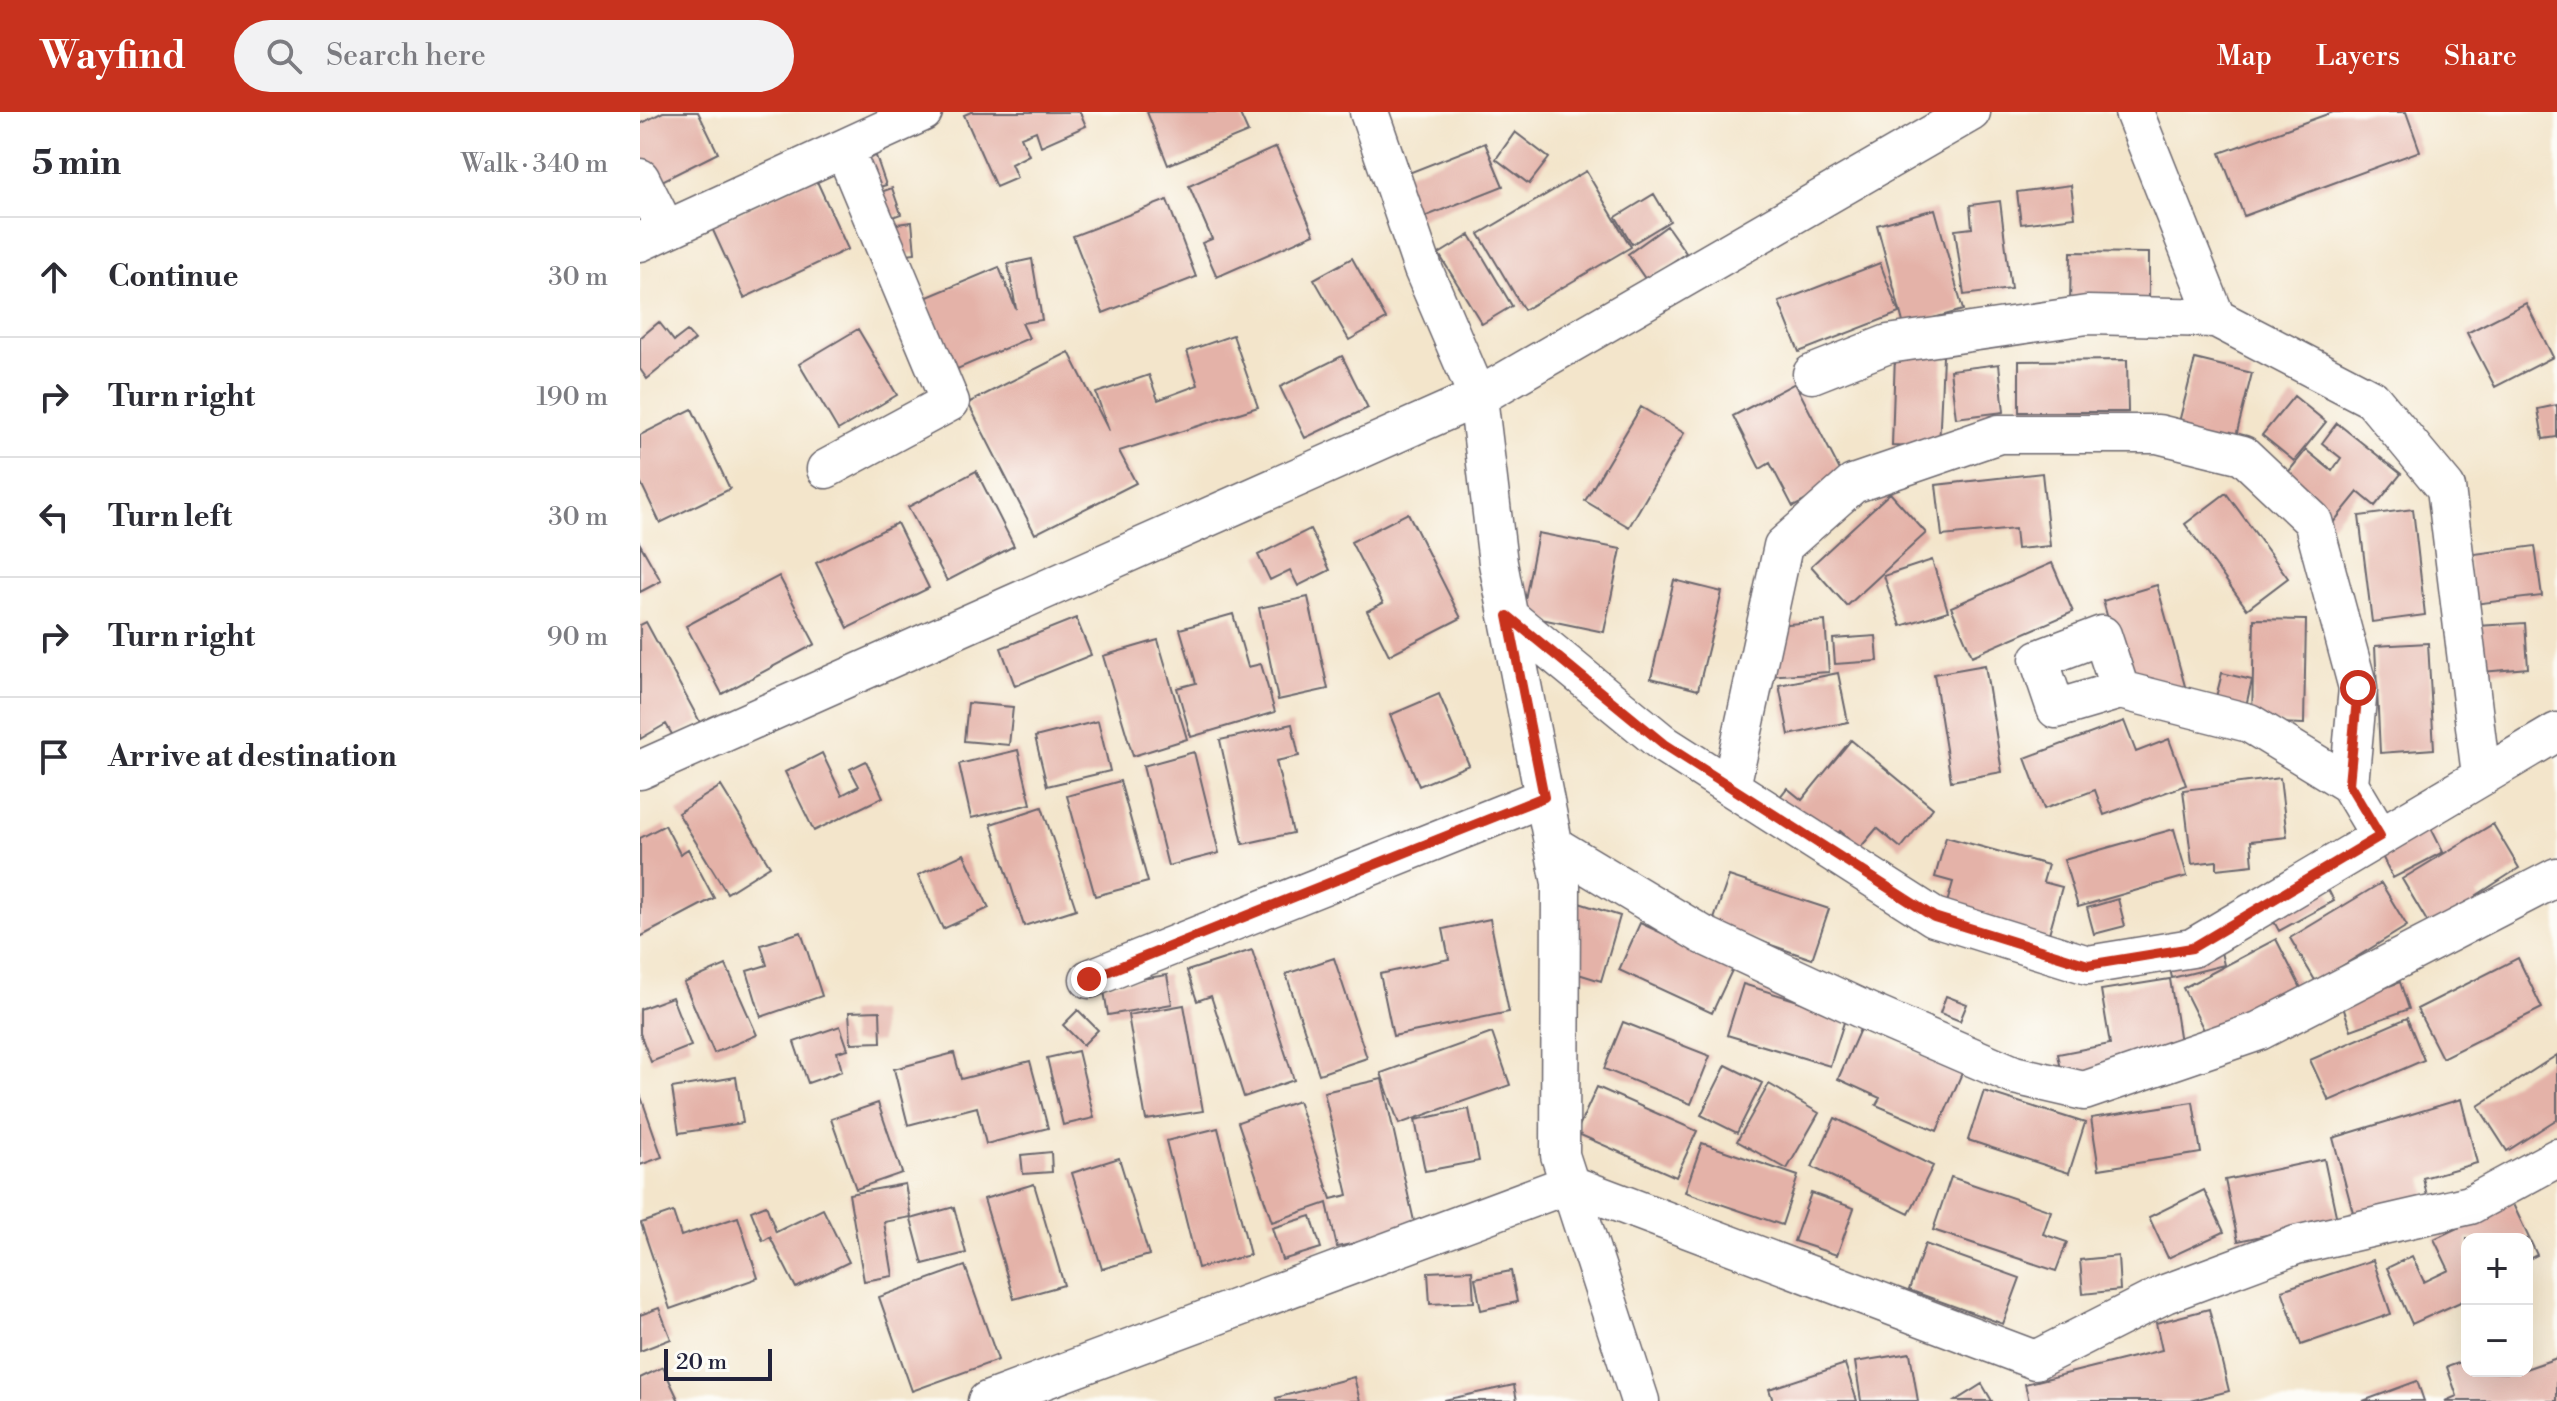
<!DOCTYPE html>
<meta charset="utf-8">
<style>
body{margin:0;font-family:"Libre Bodoni",serif;background:#f2f2f3;color:#2b2b33}
.controls{position:absolute;right:24px;bottom:24px;display:grid;overflow:hidden;border-radius:16px;box-shadow:0 8px 32px #0002}
.controls button{width:72px;height:72px;display:grid;place-items:center;padding:0;border:0;border-bottom:2px solid #e1e1e2;background:#fff;color:#2b2b33;font:40px sans-serif}
.scale{position:absolute;left:24px;bottom:20px;width:108px;box-sizing:border-box;padding-left:8px;border:4px solid #22223b;border-top:0;font-size:22px;line-height:28px;white-space:nowrap;color:#22223b;-webkit-text-stroke:6px #fdfcf7;paint-order:stroke}
.stop{position:absolute;width:24px;height:24px;margin:-18px;border:6px solid #c8321e;border-radius:50%;background:#fff}
.stop.end{background:#c8321e;border-color:#fff;box-shadow:0 2px 8px #0008}
.list{margin:0;padding:0;list-style:none}
h2{display:flex;justify-content:space-between;align-items:center;height:104px;margin:0;padding:0 32px;font-size:34px}
h2 small{font-size:26px;font-weight:400;color:#7c7c81}
.list li{display:grid;grid-template-columns:52px 1fr auto;gap:24px;align-items:center;box-sizing:border-box;height:120px;padding:0 32px;border-top:2px solid #e1e1e2}
.list b{display:block;font-size:30px;white-space:nowrap}
.list em{font-size:26px;font-style:normal;color:#7c7c81}
.icon{flex:none;width:44px;height:44px;fill:none;stroke:currentColor;stroke-width:2;stroke-linecap:round;stroke-linejoin:round}
.map{position:relative;flex:none;width:1917px;height:1289px;overflow:hidden}
header{display:flex;align-items:center;gap:48px;box-sizing:border-box;height:112px;padding:0 40px;background:#c8321e;color:#fff}
header strong{font-size:38px}
nav{display:flex;gap:44px;margin-inline-start:auto;font-size:28px}
.search{width:560px;height:72px;background:#f2f2f3;display:flex;align-items:center;gap:20px;box-sizing:border-box;padding:0 28px;border-radius:44px;color:#7c7c81;font-size:30px}
main{display:flex}
aside{flex:1;background:#fff}
.map>svg:first-child{display:block}
</style>
<header>
<strong>Wayfind</strong>
<div class="search"><svg class="icon" aria-label="search" viewBox="0 0 24 24"><circle cx="10" cy="10" r="6"/><path d="M15 15l6 6"/></svg>Search here</div>
<nav><a>Map</a><a>Layers</a><a>Share</a></nav>
</header>
<main>
<aside>
<h2>5 min<small>Walk · 340 m</small></h2>
<ul class="list">
<li><svg class="icon" aria-label="ahead" viewBox="0 0 24 24"><path d="M12 20V5M6 11l6-6 6 6"/></svg><div><b>Continue</b></div><em>30 m</em></li>
<li><svg class="icon" aria-label="right" viewBox="0 0 24 24"><path d="M7 20v-9h11M14 6l5 5-5 5"/></svg><div><b>Turn right</b></div><em>190 m</em></li>
<li><svg class="icon" aria-label="left" viewBox="0 0 24 24"><path d="M17 20v-9H6M10 6l-5 5 5 5"/></svg><div><b>Turn left</b></div><em>30 m</em></li>
<li><svg class="icon" aria-label="right" viewBox="0 0 24 24"><path d="M7 20v-9h11M14 6l5 5-5 5"/></svg><div><b>Turn right</b></div><em>90 m</em></li>
<li><svg class="icon" aria-label="arrive" viewBox="0 0 24 24"><path d="M6 21V4h12l-3 4 3 4H6"/></svg><div><b>Arrive at destination</b></div></li>
</ul>
</aside>
<div class="map">
<svg width="1917" height="1289" viewBox="0 0 1917 1289">
<rect width="100%" height="100%" fill="#fdfcf7"/>
<filter id="ink" filterUnits="userSpaceOnUse"><feTurbulence type="fractalNoise" baseFrequency=".0125" numOctaves="2"/><feDisplacementMap in="SourceGraphic" scale="16" xChannelSelector="R" yChannelSelector="G"/><feConvolveMatrix kernelMatrix="1 2 1 2 8 2 1 2 1" color-interpolation-filters="sRGB"/></filter>
<filter id="wash" filterUnits="userSpaceOnUse"><feTurbulence type="fractalNoise" baseFrequency=".006" numOctaves="4" result="noise"/><feDisplacementMap in="SourceGraphic" scale="32" xChannelSelector="R" yChannelSelector="G"/><feGaussianBlur stdDeviation="1.8" result="paint"/><feColorMatrix in="noise" values="0 0 0 0 0 0 0 0 0 0 0 0 0 0 0 0 0 1.4 0 .05"/><feComposite in="paint" operator="in"/></filter>
<g filter="url(#wash)">
<rect width="100%" height="100%" fill="#f3e5cb"/>
<g id="blocks">
<path fill="#e4b2a8" d="M 23,0 L 58,0 L 78,41 L 0,80 L 0,12 Z
M 331,0 L 440,0 L 446,14 L 401,34 L 396,19 L 381,25 L 389,43 L 371,52 L 377,66 L 356,75 L 324,3 Z
M 507,0 L 599,0 L 608,20 L 528,53 Z
M 1693,0 L 1766,0 L 1780,39 L 1604,104 L 1580,41 Z
M 875,20 L 909,46 L 889,72 L 856,47 Z
M 845,31 L 863,74 L 774,109 L 756,66 Z
M 636,35 L 674,122 L 577,165 L 562,131 L 572,127 L 549,74 Z
M 236,44 L 246,73 L 226,79 L 217,50 Z
M 946,59 L 991,135 L 884,198 L 839,122 Z
M 175,65 L 208,137 L 104,186 L 71,114 Z
M 1431,73 L 1435,105 L 1381,112 L 1377,80 Z
M 252,76 L 261,102 L 233,112 L 224,86 Z
M 1014,82 L 1030,109 L 992,132 L 976,105 Z
M 527,88 L 556,165 L 463,201 L 433,124 Z
M 1360,89 L 1371,177 L 1324,183 L 1315,118 L 1332,116 L 1330,93 Z
M 1295,97 L 1323,198 L 1264,214 L 1237,113 Z
M 272,110 L 275,141 L 252,144 L 249,113 Z
M 1027,114 L 1046,141 L 1006,168 L 988,142 Z
M 830,123 L 872,194 L 842,212 L 799,142 Z
M 1431,140 L 1509,141 L 1509,195 L 1430,194 Z
M 712,146 L 746,207 L 709,228 L 674,167 Z
M 392,147 L 402,208 L 382,211 L 389,226 L 315,258 L 285,186 L 359,155 L 376,197 L 368,152 Z
M 1240,151 L 1259,201 L 1159,240 L 1139,190 Z
M 1886,191 L 1913,245 L 1855,275 L 1827,221 Z
M 19,210 L 34,229 L 47,219 L 55,228 L 7,267 L 0,257 L 0,226 Z
M 218,217 L 257,283 L 198,318 L 159,252 Z
M 593,223 L 618,295 L 479,339 L 496,371 L 395,422 L 328,291 L 429,240 L 469,319 L 456,281 L 509,263 L 518,288 L 558,273 L 547,239 Z
M 1255,242 L 1303,244 L 1299,336 L 1252,334 Z
M 702,244 L 728,296 L 665,326 L 640,275 Z
M 1555,247 L 1612,261 L 1591,344 L 1534,330 Z
M 1487,248 L 1488,300 L 1379,300 L 1379,249 Z
M 1359,252 L 1364,300 L 1316,306 L 1310,258 Z
M 1155,271 L 1205,368 L 1153,395 L 1130,351 L 1120,357 L 1093,304 Z
M 1654,284 L 1686,310 L 1654,349 L 1622,323 Z
M 1917,293 L 1917,325 L 1903,327 L 1898,297 Z
M 1001,295 L 1044,321 L 989,415 L 945,389 Z
M 52,297 L 90,377 L 20,411 L 0,369 L 0,323 Z
M 1697,311 L 1761,362 L 1735,394 L 1718,380 L 1692,412 L 1625,389 L 1666,338 L 1692,359 L 1701,346 L 1682,331 Z
M 336,359 L 374,434 L 307,469 L 268,395 Z
M 1402,361 L 1410,434 L 1377,437 L 1375,417 L 1302,424 L 1296,373 Z
M 1250,381 L 1286,421 L 1207,494 L 1171,454 Z
M 1586,381 L 1648,466 L 1607,497 L 1545,412 Z
M 1773,397 L 1785,503 L 1732,510 L 1719,404 Z
M 768,401 L 821,506 L 749,543 L 727,499 L 743,491 L 711,430 Z
M 257,411 L 289,476 L 208,516 L 176,451 Z
M 670,417 L 690,458 L 658,474 L 650,458 L 630,468 L 618,443 Z
M 898,421 L 981,437 L 964,520 L 882,503 Z
M 0,432 L 21,469 L 0,480 Z
M 1895,434 L 1902,484 L 1834,492 L 1827,443 Z
M 1292,448 L 1308,499 L 1261,514 L 1244,464 Z
M 1412,451 L 1433,500 L 1332,544 L 1311,495 Z
M 139,464 L 175,532 L 82,582 L 46,514 Z
M 1034,468 L 1082,480 L 1058,578 L 1011,566 Z
M 1517,473 L 1545,574 L 1491,590 L 1463,489 Z
M 668,485 L 688,577 L 638,588 L 619,496 Z
M 593,502 L 608,555 L 621,552 L 635,600 L 551,625 L 537,576 L 556,571 L 540,517 Z
M 436,506 L 451,543 L 375,574 L 361,536 Z
M 1614,507 L 1666,508 L 1664,612 L 1612,610 Z
M 1185,509 L 1189,560 L 1127,564 L 1123,514 Z
M 6,510 L 60,610 L 33,624 L 26,612 L 0,627 L 0,513 Z
M 1885,511 L 1888,556 L 1842,560 L 1838,514 Z
M 1236,524 L 1238,549 L 1195,552 L 1193,527 Z
M 518,528 L 547,627 L 493,644 L 463,544 Z
M 1788,531 L 1794,637 L 1740,641 L 1735,534 Z
M 1345,553 L 1362,660 L 1311,669 L 1294,562 Z
M 1198,561 L 1208,610 L 1149,623 L 1139,573 Z
M 1582,561 L 1612,568 L 1600,620 L 1569,613 Z
M 799,582 L 829,653 L 779,674 L 750,603 Z
M 328,591 L 373,595 L 369,633 L 324,629 Z
M 458,609 L 470,659 L 407,674 L 395,625 Z
M 1484,609 L 1496,640 L 1529,627 L 1546,673 L 1464,703 L 1455,678 L 1404,697 L 1385,646 Z
M 652,612 L 659,644 L 636,649 L 653,721 L 603,732 L 580,628 Z
M 1211,628 L 1293,696 L 1261,736 L 1237,716 L 1220,736 L 1200,719 L 1177,747 L 1125,704 L 1147,676 L 1162,688 Z
M 378,638 L 391,692 L 331,706 L 319,652 Z
M 554,640 L 579,741 L 528,754 L 503,654 Z
M 182,641 L 202,683 L 219,674 L 210,657 L 226,649 L 243,685 L 174,719 L 145,660 Z
M 1640,666 L 1647,725 L 1611,729 L 1613,753 L 1577,757 L 1577,749 L 1552,752 L 1543,678 Z
M 480,669 L 508,770 L 455,784 L 427,684 Z
M 81,674 L 130,754 L 87,781 L 38,701 Z
M 402,695 L 436,797 L 384,814 L 351,712 Z
M 1785,704 L 1803,740 L 1753,766 L 1735,730 Z
M 1853,712 L 1879,756 L 1837,783 L 1842,791 L 1794,821 L 1762,767 Z
M 25,713 L 40,742 L 48,737 L 74,786 L 0,825 L 0,726 Z
M 1534,717 L 1547,764 L 1438,795 L 1424,748 Z
M 1306,725 L 1408,753 L 1403,770 L 1422,775 L 1401,850 L 1298,822 L 1313,770 L 1295,765 Z
M 324,742 L 349,796 L 303,817 L 278,763 Z
M 1089,764 L 1189,797 L 1172,847 L 1072,813 Z
M 1682,765 L 1694,789 L 1639,819 L 1626,795 Z
M 1741,771 L 1767,814 L 1676,870 L 1650,826 Z
M 1478,787 L 1485,814 L 1454,822 L 1447,796 Z
M 939,791 L 980,804 L 961,869 L 919,856 Z
M 850,807 L 869,900 L 753,924 L 740,862 L 809,847 L 803,817 Z
M 1000,811 L 1094,854 L 1072,901 L 979,858 Z
M 161,820 L 182,884 L 121,905 L 107,859 L 127,853 L 121,833 Z
M 1578,827 L 1584,853 L 1532,866 L 1526,839 Z
M 1636,827 L 1662,878 L 1568,926 L 1543,876 Z
M 612,838 L 654,968 L 604,985 L 571,884 L 557,889 L 547,859 Z
M 694,846 L 727,946 L 679,962 L 646,862 Z
M 1878,846 L 1902,896 L 1802,946 L 1777,897 Z
M 86,853 L 117,923 L 74,941 L 44,871 Z
M 527,863 L 532,892 L 468,903 L 463,873 Z
M 1530,867 L 1542,943 L 1422,963 L 1418,942 L 1470,932 L 1461,878 Z
M 1760,870 L 1769,897 L 1711,918 L 1702,892 Z
M 1103,872 L 1206,904 L 1190,954 L 1087,923 Z
M 1306,884 L 1327,892 L 1320,909 L 1300,901 Z
M 32,885 L 51,934 L 11,950 L 0,921 L 0,897 Z
M 544,893 L 563,999 L 506,1008 L 488,903 Z
M 438,898 L 458,918 L 443,933 L 423,913 Z
M 240,899 L 241,930 L 211,931 L 209,900 Z
M 1767,906 L 1784,948 L 1689,989 L 1670,948 Z
M 983,910 L 1070,944 L 1051,992 L 964,957 Z
M 200,914 L 208,937 L 197,940 L 202,959 L 168,971 L 154,930 Z
M 1220,917 L 1322,961 L 1297,1019 L 1236,993 L 1240,986 L 1198,967 Z
M 852,921 L 870,973 L 759,1012 L 741,961 Z
M 438,939 L 454,1006 L 423,1013 L 407,946 Z
M 314,941 L 321,967 L 390,949 L 408,1016 L 346,1032 L 337,995 L 268,1013 L 254,957 Z
M 1917,943 L 1917,1007 L 1867,1039 L 1838,994 Z
M 1086,953 L 1122,971 L 1097,1021 L 1061,1003 Z
M 96,965 L 103,1011 L 39,1021 L 32,976 Z
M 742,967 L 776,1118 L 697,1135 L 687,1091 L 632,1110 L 598,1010 L 658,989 L 691,1087 L 708,1083 L 684,980 Z
M 1129,972 L 1179,1001 L 1147,1057 L 1097,1029 Z
M 957,975 L 1057,1019 L 1036,1065 L 936,1021 Z
M 1344,979 L 1445,1011 L 1429,1061 L 1328,1028 Z
M 0,982 L 22,1045 L 0,1053 Z
M 1821,987 L 1837,1051 L 1783,1066 L 1787,1084 L 1714,1104 L 1693,1026 Z
M 1553,990 L 1561,1041 L 1459,1057 L 1451,1006 Z
M 238,991 L 262,1061 L 216,1077 L 191,1007 Z
M 829,997 L 839,1049 L 785,1059 L 775,1008 Z
M 1195,1006 L 1293,1054 L 1269,1102 L 1172,1055 Z
M 578,1016 L 610,1143 L 558,1156 L 526,1029 Z
M 1062,1031 L 1158,1064 L 1142,1113 L 1045,1080 Z
M 411,1040 L 412,1060 L 383,1062 L 381,1043 Z
M 479,1046 L 509,1143 L 462,1157 L 432,1061 Z
M 1684,1047 L 1697,1108 L 1598,1129 L 1585,1068 Z
M 1311,1065 L 1411,1099 L 1403,1122 L 1427,1130 L 1416,1159 L 1293,1118 Z
M 265,1072 L 271,1105 L 244,1110 L 253,1164 L 224,1169 L 209,1082 Z
M 394,1072 L 424,1173 L 374,1187 L 344,1087 Z
M 1564,1078 L 1584,1120 L 1528,1146 L 1509,1105 Z
M 1171,1081 L 1214,1096 L 1197,1143 L 1154,1129 Z
M 1872,1090 L 1897,1143 L 1887,1148 L 1887,1127 L 1827,1127 L 1827,1187 L 1772,1212 L 1747,1156 L 1772,1144 L 1784,1170 L 1809,1158 L 1794,1127 Z
M 126,1093 L 136,1120 L 183,1097 L 209,1150 L 156,1176 L 130,1125 L 123,1129 L 111,1099 Z
M 314,1095 L 326,1141 L 283,1152 L 271,1107 Z
M 33,1100 L 41,1124 L 98,1105 L 118,1166 L 30,1197 L 1,1111 Z
M 671,1104 L 681,1136 L 642,1148 L 632,1116 Z
M 1285,1132 L 1380,1166 L 1363,1212 L 1269,1178 Z
M 1478,1144 L 1480,1178 L 1443,1182 L 1440,1148 Z
M 1733,1148 L 1751,1202 L 1661,1233 L 1642,1178 Z
M 325,1154 L 358,1248 L 272,1279 L 239,1185 Z
M 832,1158 L 834,1190 L 790,1192 L 788,1160 Z
M 871,1159 L 877,1190 L 841,1198 L 835,1166 Z
M 19,1196 L 31,1227 L 0,1239 L 0,1203 Z
M 1569,1197 L 1589,1279 L 1550,1289 L 1389,1289 L 1385,1272 L 1522,1238 L 1516,1211 Z
M 1270,1241 L 1278,1289 L 1221,1289 L 1215,1250 Z
M 1917,1246 L 1917,1289 L 1805,1289 L 1817,1284 L 1807,1255 L 1827,1248 L 1827,1259 L 1874,1261 Z
M 1205,1252 L 1217,1289 L 1133,1289 L 1129,1277 Z
M 23,1255 L 39,1289 L 0,1289 L 0,1266 Z
M 714,1265 L 720,1289 L 637,1289 L 636,1286 Z
M 1777,1269 L 1784,1289 L 1723,1289 Z
M 1342,1272 L 1352,1289 L 1315,1289 Z
M 874,1273 L 877,1289 L 804,1289 L 804,1288 Z"/>
</g>
</g>
<g filter="url(#ink)">
<use href="#blocks" fill-opacity="0" stroke="#6b666d" stroke-width="2"/>
<g fill="none" stroke-linecap="round" stroke-linejoin="round">
<defs>
<path id="street" d="M 729,0 L 783,157 L 838,285 L 858,451 L 921,771 L 920,1043 L 1000,1289
M 1494,0 L 1576,206
M 0,66 L 26,118
M 0,130 L 283,0
M 1172,262 L 1248,232 L 1447,203 L 1576,206 L 1732,287 L 1806,376 L 1841,663
M 186,357 L 310,290 L 204,37
M 868,504 L 1025,633 L 1294,805 L 1448,853 L 1552,836 L 1917,620
M 1480,578 L 1416,597 L 1399,547 L 1462,523 L 1480,578 L 1609,611 L 1709,672
M 0,658 L 838,285 L 1331,0
M 1091,675 L 1143,434 L 1213,372 L 1359,322 L 1518,322 L 1603,343 L 1673,409 L 1718,576 L 1709,672 L 1740,724
M 913,733 L 1063,823 L 1226,899 L 1374,963 L 1444,979 L 1619,919 L 1917,765
M 449,867 L 904,685
M 347,1289 L 929,1072 L 1395,1248 L 1525,1182 L 1656,1133 L 1830,1093 L 1917,1046"/>
</defs>
<use href="#street" stroke="#6b666d" stroke-width="41"/>
<use href="#street" stroke="#fff" stroke-width="38"/>
</g>
</g>
<g fill="none" stroke-linecap="round" stroke-linejoin="round" filter="url(#ink)">
<path stroke="#c8321e" stroke-width="10" d="M 449,867 L 904,685 L 868,504 L 1025,633 L 1294,805 L 1448,853 L 1552,836 L 1740,724 L 1709,672 L 1718,576"/>
</g>
</svg>
<div class="controls">
<button>+</button>
<button>−</button>
</div>
<div class="scale">20 m</div>
<div class="stop" style="left:1718px;top:576px"></div>
<div class="stop end" style="left:449px;top:867px"></div>
</div>
</main>
